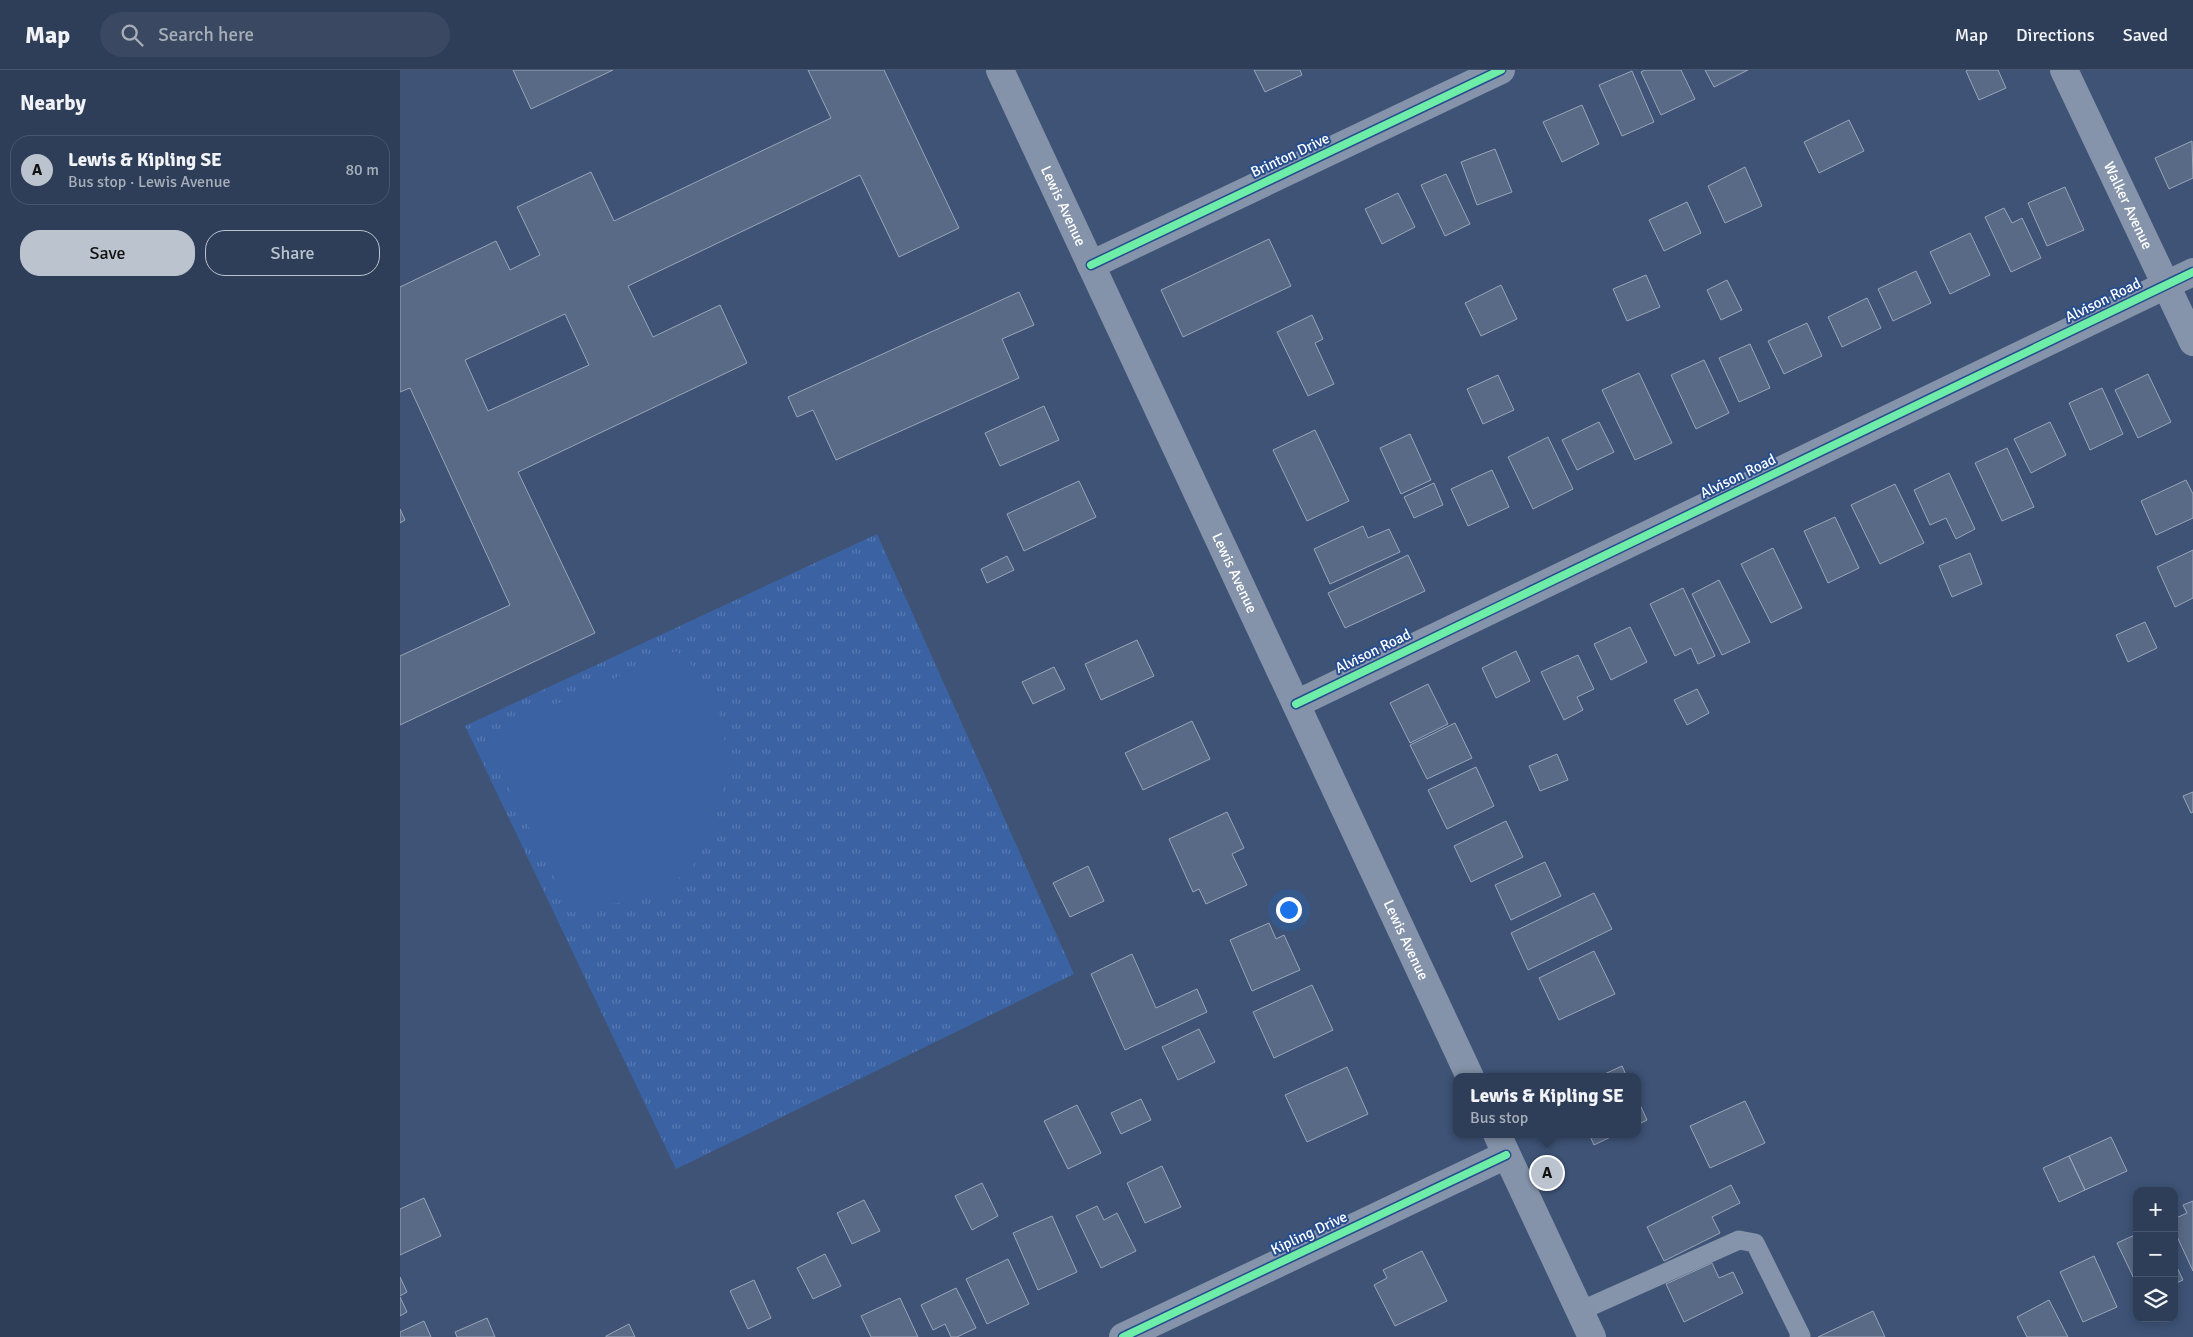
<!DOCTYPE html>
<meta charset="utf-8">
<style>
body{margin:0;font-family:Signika,sans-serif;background:#3a4961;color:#f1f3f6}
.controls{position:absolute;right:15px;bottom:15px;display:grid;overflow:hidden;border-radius:10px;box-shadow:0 2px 12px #0003}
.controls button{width:45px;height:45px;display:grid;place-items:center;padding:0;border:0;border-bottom:1px solid #49576e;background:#2e3e58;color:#f1f3f6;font:25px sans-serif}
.you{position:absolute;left:888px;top:839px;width:18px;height:18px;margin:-12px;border:4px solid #fff;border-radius:50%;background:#1a73e8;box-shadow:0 0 0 8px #1a73e833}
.badge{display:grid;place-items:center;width:32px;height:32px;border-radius:50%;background:#bbc3cf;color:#111;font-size:16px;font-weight:700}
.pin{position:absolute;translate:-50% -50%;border:2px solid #fff;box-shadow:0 1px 5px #0006}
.popup{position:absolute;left:1053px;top:1003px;width:188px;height:65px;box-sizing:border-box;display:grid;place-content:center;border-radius:10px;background:#2e3e58;filter:drop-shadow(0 1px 4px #0005);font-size:16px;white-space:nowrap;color:#a7aeba}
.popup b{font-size:19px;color:#f1f3f6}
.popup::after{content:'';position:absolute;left:50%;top:100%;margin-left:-10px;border:10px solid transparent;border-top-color:#2e3e58}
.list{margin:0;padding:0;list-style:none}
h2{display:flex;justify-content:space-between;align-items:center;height:65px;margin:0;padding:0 20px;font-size:21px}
h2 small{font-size:16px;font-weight:400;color:#a7aeba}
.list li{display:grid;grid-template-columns:32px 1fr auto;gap:15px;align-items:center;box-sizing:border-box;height:70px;margin:0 10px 10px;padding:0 10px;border:1px solid #49576e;border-radius:20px}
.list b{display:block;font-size:19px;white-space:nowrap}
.list p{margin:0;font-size:16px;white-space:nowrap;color:#a7aeba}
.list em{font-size:16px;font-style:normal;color:#a7aeba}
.actions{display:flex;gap:10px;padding:15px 20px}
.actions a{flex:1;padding:11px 0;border:1px solid #bbc3cf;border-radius:20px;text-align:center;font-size:18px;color:#bbc3cf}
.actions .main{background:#bbc3cf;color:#111}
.icon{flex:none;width:28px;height:28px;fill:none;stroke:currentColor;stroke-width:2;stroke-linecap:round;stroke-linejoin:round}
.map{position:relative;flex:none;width:1793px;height:1267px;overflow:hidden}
header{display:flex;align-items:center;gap:30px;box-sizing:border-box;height:70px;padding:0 25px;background:#2e3e58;border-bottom:1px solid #49576e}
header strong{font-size:24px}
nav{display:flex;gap:28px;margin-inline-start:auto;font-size:18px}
.search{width:350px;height:45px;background:#3a4961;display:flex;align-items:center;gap:12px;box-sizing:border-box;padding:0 18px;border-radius:28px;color:#a7aeba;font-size:19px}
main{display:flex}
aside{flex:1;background:#2e3e58}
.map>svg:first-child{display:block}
</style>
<header>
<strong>Map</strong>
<div class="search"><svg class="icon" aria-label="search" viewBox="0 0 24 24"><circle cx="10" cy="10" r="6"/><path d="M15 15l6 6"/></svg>Search here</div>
<nav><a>Map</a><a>Directions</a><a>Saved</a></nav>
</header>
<main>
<aside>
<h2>Nearby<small></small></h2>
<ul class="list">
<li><span class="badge">A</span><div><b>Lewis &amp; Kipling SE</b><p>Bus stop · Lewis Avenue</p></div><em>80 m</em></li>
</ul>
<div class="actions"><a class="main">Save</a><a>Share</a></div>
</aside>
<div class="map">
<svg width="1793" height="1267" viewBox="0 0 1793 1267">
<defs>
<pattern id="park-tufts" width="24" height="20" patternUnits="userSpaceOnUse" patternTransform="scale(1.25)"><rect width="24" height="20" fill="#3b63a4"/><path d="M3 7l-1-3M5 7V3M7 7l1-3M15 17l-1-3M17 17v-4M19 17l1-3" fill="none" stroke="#587ab2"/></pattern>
</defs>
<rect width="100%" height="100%" fill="#3e5376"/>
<path fill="url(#park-tufts)" d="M 477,464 L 674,904 L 276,1099 L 65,656 Z"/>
<path fill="#3b63a4" d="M 276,581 L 297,600 L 323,653 L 327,701 L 316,745 L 296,792 L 262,824 L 171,842 L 85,668 L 100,659 Z"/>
<path fill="#596a86" stroke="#99a5b9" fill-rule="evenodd" d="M 113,0 L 213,0 L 131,39 Z
M 408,0 L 484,0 L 559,158 L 499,187 L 460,105 L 228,216 L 253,267 L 320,235 L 347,293 L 118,402 L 195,563 L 0,655 L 0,586 L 110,535 L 10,318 L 0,322 L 0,217 L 96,171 L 110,200 L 140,185 L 117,137 L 191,102 L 214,151 L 431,48 ZM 165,244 L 189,295 L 88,341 L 65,290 Z
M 854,0 L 900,0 L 902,5 L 865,22 Z
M 1245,0 L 1281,0 L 1295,29 L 1261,45 L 1241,2 Z
M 1305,0 L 1348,0 L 1314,17 Z
M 1568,0 L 1598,0 L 1606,18 L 1579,30 L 1566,1 Z
M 1232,1 L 1254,52 L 1222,66 L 1199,15 Z
M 1182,35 L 1199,74 L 1162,92 L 1143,52 Z
M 1449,50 L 1464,81 L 1419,103 L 1404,72 Z
M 1792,71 L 1793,108 L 1769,119 L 1755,88 Z
M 1095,79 L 1112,122 L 1077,135 L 1061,92 Z
M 1345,97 L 1362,136 L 1325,153 L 1308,116 Z
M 1046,104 L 1070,154 L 1045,166 L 1021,115 Z
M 1665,117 L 1684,160 L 1647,176 L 1628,133 Z
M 998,123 L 1015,157 L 982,174 L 965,139 Z
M 1287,132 L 1301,163 L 1264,181 L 1249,150 Z
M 1604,138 L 1612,153 L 1622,148 L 1641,188 L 1611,202 L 1585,147 Z
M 1570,163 L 1590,205 L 1550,224 L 1530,182 Z
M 869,169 L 891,216 L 783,267 L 761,220 Z
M 1516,201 L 1531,233 L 1493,251 L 1478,219 Z
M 1246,205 L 1260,237 L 1227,251 L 1213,219 Z
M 1327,210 L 1342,240 L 1321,250 L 1307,220 Z
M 1101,215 L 1117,249 L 1081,266 L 1065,233 Z
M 619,222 L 634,255 L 602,269 L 619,308 L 436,390 L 413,340 L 397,347 L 388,327 Z
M 1467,228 L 1481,258 L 1442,277 L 1428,247 Z
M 912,245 L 923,269 L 915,273 L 934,314 L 908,326 L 877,262 Z
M 1407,253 L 1422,286 L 1384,304 L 1368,271 Z
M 1350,274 L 1370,318 L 1339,332 L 1319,288 Z
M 1304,290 L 1329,343 L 1296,359 L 1271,305 Z
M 1239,303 L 1272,373 L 1235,390 L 1202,320 Z
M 1748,304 L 1771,352 L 1738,368 L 1715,320 Z
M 1098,305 L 1114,340 L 1083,354 L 1067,319 Z
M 1702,318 L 1723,364 L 1690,380 L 1669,333 Z
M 644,336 L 659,370 L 600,396 L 585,363 Z
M 1199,352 L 1214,382 L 1177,400 L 1162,370 Z
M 1650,352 L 1666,385 L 1631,403 L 1614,369 Z
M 915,360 L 949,431 L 907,451 L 873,380 Z
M 1010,364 L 1031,410 L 1001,424 L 980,378 Z
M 1148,367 L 1173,419 L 1133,439 L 1108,387 Z
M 1607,378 L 1634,437 L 1602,451 L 1575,393 Z
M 1092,400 L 1109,437 L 1068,456 L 1051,419 Z
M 1549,403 L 1575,459 L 1556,469 L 1546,448 L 1530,455 L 1514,420 Z
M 1786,410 L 1793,424 L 1793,448 L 1756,465 L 1741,431 Z
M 679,411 L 696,447 L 624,481 L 607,444 Z
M 1034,413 L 1043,435 L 1014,448 L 1004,427 Z
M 1495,414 L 1524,473 L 1480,494 L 1451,435 Z
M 0,439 L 5,450 L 0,453 Z
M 1435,447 L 1459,498 L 1428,513 L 1404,461 Z
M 963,456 L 968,468 L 989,459 L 1000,482 L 930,514 L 914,479 Z
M 1373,478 L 1402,538 L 1371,553 L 1341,494 Z
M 1793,480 L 1793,528 L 1775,537 L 1757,497 Z
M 1570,483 L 1582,514 L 1552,527 L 1539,496 Z
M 1008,485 L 1025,521 L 945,558 L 928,523 Z
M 607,486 L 614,500 L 587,513 L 581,499 Z
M 1319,510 L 1350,572 L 1322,585 L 1292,524 Z
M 1283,518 L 1315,586 L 1298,594 L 1291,578 L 1275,586 L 1250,534 Z
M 1745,552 L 1757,578 L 1728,592 L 1716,565 Z
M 1230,557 L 1247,592 L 1211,610 L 1194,574 Z
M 737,570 L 754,606 L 701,630 L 685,594 Z
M 1116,581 L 1130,611 L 1096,628 L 1082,598 Z
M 1178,585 L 1194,619 L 1177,627 L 1183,640 L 1164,650 L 1141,602 Z
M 654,597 L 665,619 L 633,634 L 622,612 Z
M 1028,614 L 1048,654 L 1010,673 L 990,633 Z
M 1297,619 L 1309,643 L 1287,655 L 1274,630 Z
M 792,651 L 810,689 L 743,720 L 725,683 Z
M 1055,653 L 1072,688 L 1027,709 L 1010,675 Z
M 1157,684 L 1168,710 L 1140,721 L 1129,696 Z
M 1076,697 L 1094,736 L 1047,759 L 1028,720 Z
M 1793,722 L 1793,742 L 1791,743 L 1783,726 Z
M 827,742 L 844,778 L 832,784 L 847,815 L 806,834 L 799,819 L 793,822 L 769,769 Z
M 1106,751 L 1123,787 L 1071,812 L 1054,776 Z
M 1145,792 L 1161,826 L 1111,850 L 1095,815 Z
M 688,796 L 704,831 L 670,847 L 653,813 Z
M 1194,823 L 1212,859 L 1128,900 L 1111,863 Z
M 869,853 L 876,869 L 884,865 L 900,900 L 852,921 L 830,870 Z
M 1194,881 L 1215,924 L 1159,950 L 1139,908 Z
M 732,884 L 756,938 L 797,919 L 807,942 L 725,980 L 691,904 Z
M 912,915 L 933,960 L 874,988 L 853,942 Z
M 799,959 L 815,992 L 778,1010 L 762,977 Z
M 1222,996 L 1227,1007 L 1198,1007 Z
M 947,997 L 968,1044 L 907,1072 L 885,1025 Z
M 1237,1028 L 1247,1050 L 1237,1055 Z
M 741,1029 L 751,1050 L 721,1064 L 711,1043 Z
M 1345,1031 L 1365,1073 L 1310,1098 L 1290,1056 Z
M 677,1035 L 701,1083 L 668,1099 L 644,1051 Z
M 1189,1064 L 1217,1064 L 1194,1075 Z
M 1711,1067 L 1727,1101 L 1685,1120 L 1669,1086 Z
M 1669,1086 L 1685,1120 L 1659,1132 L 1643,1098 Z
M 762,1096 L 781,1137 L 745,1153 L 727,1113 Z
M 582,1113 L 598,1146 L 572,1160 L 555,1126 Z
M 1331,1115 L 1340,1133 L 1312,1147 L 1320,1163 L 1264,1191 L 1247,1157 Z
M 24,1128 L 41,1166 L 0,1185 L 0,1139 Z
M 464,1130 L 480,1161 L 452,1174 L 437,1143 Z
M 1793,1131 L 1793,1201 L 1774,1160 L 1774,1149 L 1787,1143 L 1783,1135 Z
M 697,1136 L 704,1150 L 717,1143 L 736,1181 L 701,1198 L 676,1146 Z
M 652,1146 L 677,1202 L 638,1220 L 613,1163 Z
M 1737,1164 L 1737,1215 L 1717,1173 Z
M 1022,1181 L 1047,1231 L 995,1256 L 974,1215 L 987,1208 L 983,1200 Z
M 425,1184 L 441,1216 L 413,1229 L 397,1198 Z
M 1694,1186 L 1717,1237 L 1683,1252 L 1660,1202 Z
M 608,1189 L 629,1234 L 587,1254 L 566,1209 Z
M 1774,1191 L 1783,1210 L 1774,1214 Z
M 1312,1193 L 1319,1208 L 1333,1202 L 1343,1223 L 1284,1252 L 1266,1214 Z
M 0,1207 L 7,1222 L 0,1226 Z
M 354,1210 L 371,1248 L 348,1259 L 330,1221 Z
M 556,1218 L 576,1258 L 557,1267 L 551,1267 L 545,1254 L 533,1260 L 521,1235 Z
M 0,1227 L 7,1242 L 0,1246 Z
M 500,1228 L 518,1267 L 471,1267 L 461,1246 Z
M 1649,1230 L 1668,1267 L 1627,1267 L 1617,1247 Z
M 1473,1241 L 1485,1267 L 1418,1267 Z
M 87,1248 L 95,1267 L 57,1267 L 55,1262 Z
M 24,1251 L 31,1267 L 0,1267 L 0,1262 Z
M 229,1254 L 235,1267 L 206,1267 L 206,1266 Z"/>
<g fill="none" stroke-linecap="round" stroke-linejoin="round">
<path stroke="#8594aa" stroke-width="19" d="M 1180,1241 L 1339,1170 L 1355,1173 L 1401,1266 L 1399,1267"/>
<g stroke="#8594aa" stroke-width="28">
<path id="s1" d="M 1664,0 L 1793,272"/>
<path d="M 691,195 L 1101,0"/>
<path d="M 896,634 L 1793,202"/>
<path d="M 723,1267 L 1106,1085"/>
</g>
<g stroke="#8493a9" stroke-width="28">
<path id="s2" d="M 600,0 L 1070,1007"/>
<path d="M 1097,1064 L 1192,1267"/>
</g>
<defs>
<path id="cycleway" d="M 691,195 L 1101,0
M 896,634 L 1793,202
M 723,1267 L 1106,1085"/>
</defs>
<use href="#cycleway" stroke="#264d8e" stroke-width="11"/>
<use href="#cycleway" stroke="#6deda7" stroke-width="8"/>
</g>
<g text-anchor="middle" stroke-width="4" stroke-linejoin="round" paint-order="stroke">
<g font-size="15" fill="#fff" stroke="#264d8e">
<text transform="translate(890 85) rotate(-25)" y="5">Brinton Drive</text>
<text dy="5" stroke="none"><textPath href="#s2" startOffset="150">Lewis Avenue</textPath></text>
<text dy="5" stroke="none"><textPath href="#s1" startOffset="150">Walker Avenue</textPath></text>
<text transform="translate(1703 230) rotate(-26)" y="5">Alvison Road</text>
<text transform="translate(1338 406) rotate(-26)" y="5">Alvison Road</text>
<text dy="5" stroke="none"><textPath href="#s2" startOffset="555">Lewis Avenue</textPath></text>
<text transform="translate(973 581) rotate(-26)" y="5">Alvison Road</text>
<text dy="5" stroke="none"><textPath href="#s2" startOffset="960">Lewis Avenue</textPath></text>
<text transform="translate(909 1163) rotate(-25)" y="5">Kipling Drive</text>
</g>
</g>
</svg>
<div class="controls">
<button>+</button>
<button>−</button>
<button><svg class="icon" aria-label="layers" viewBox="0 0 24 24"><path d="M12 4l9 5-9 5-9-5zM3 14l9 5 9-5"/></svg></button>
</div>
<div class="you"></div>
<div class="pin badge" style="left:1147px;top:1103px">A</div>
<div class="popup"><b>Lewis &amp; Kipling SE</b>Bus stop</div>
</div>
</main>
